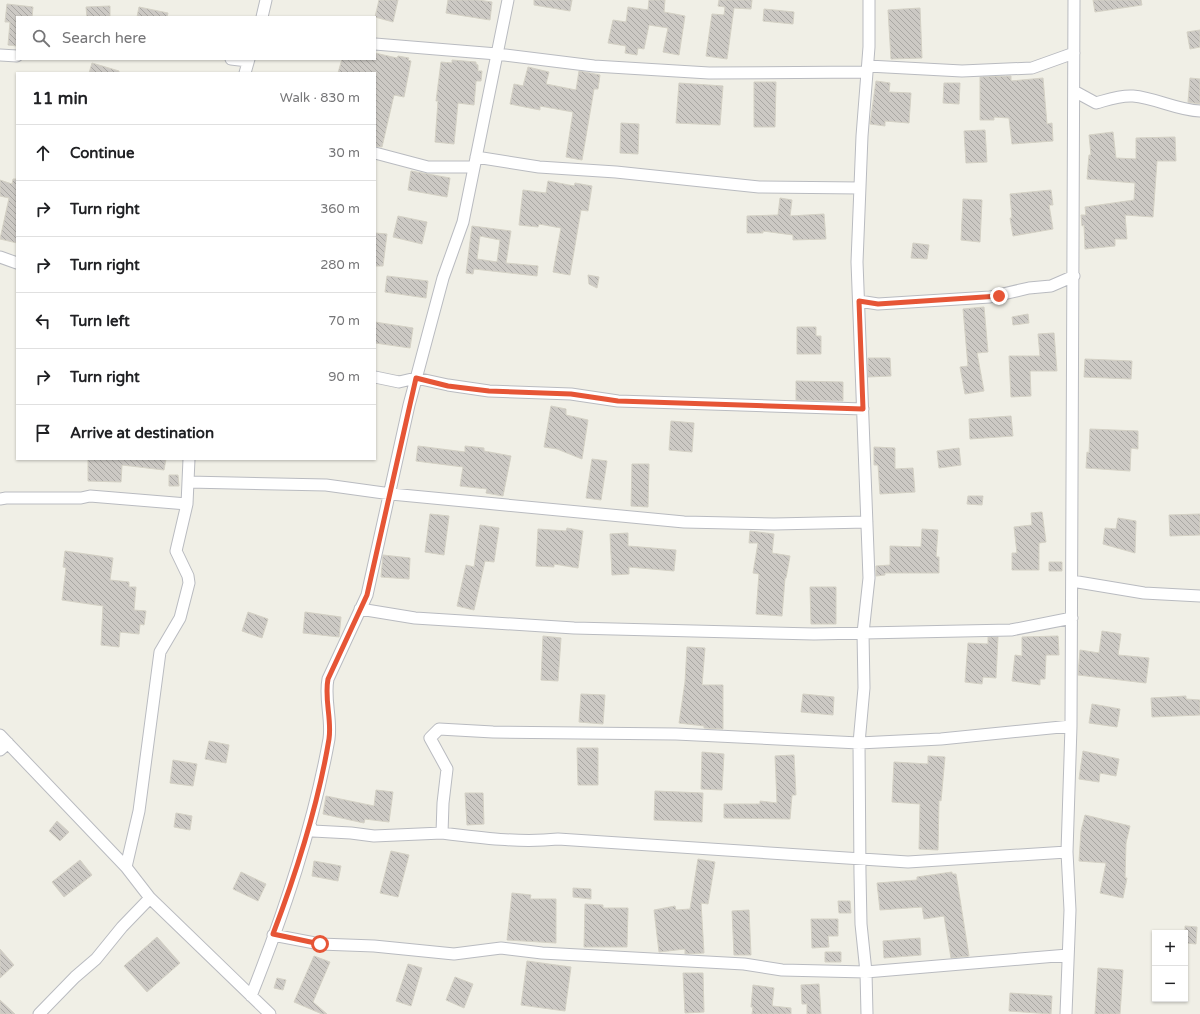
<!DOCTYPE html>
<meta charset="utf-8">
<style>
body{margin:0;font-family:"Varela Round",sans-serif;background:#f2f2f2;color:#202124}
.controls{position:absolute;right:12px;bottom:12px;display:grid;overflow:hidden;border-radius:0px;box-shadow:0 1px 3px #0004}
.controls button{width:36px;height:36px;display:grid;place-items:center;padding:0;border:0;border-bottom:1px solid #e0e0e0;background:#fff;color:#202124;font:20px sans-serif}
.stop{position:absolute;width:12px;height:12px;margin:-9px;border:3px solid #e65536;border-radius:50%;background:#fff}
.stop.end{background:#e65536;border-color:#fff;box-shadow:0 1px 4px #0008}
.list{margin:0;padding:0;list-style:none}
h2{display:flex;justify-content:space-between;align-items:center;height:52px;margin:0;padding:0 16px;font-size:17px}
h2 small{font-size:13px;font-weight:400;color:#757577}
.list li{display:grid;grid-template-columns:26px 1fr auto;gap:12px;align-items:center;box-sizing:border-box;height:56px;padding:0 16px;border-top:1px solid #e0e0e0}
.list b{display:block;font-size:15px;white-space:nowrap}
.list em{font-size:13px;font-style:normal;color:#757577}
.icon{flex:none;width:22px;height:22px;fill:none;stroke:currentColor;stroke-width:2;stroke-linecap:round;stroke-linejoin:round}
.map{position:relative;flex:none;width:1200px;height:1014px;overflow:hidden}
.search{position:absolute;background:#fff;box-shadow:0 1px 3px #0004;left:16px;top:16px;width:360px;height:44px;display:flex;align-items:center;gap:10px;box-sizing:border-box;padding:0 14px;border-radius:0px;color:#757577;font-size:15px}
.panel{position:absolute;background:#fff;box-shadow:0 1px 3px #0004;left:16px;top:72px;width:360px;height:388px;border-radius:0px}
.map>svg:first-child{display:block}
</style>
<div class="map">
<svg width="1200" height="1014" viewBox="0 0 1200 1014">
<defs>
<pattern id="building-back-hatch" width="6" height="6" patternUnits="userSpaceOnUse"><rect width="6" height="6" fill="#ccc9c4"/><path d="M-1 5l2 2M0 0l6 6M5-1l2 2" fill="none" stroke="#a9a7a3"/></pattern>
</defs>
<rect width="100%" height="100%" fill="#f0efe6"/>
<path fill="url(#building-back-hatch)" stroke="#d4d1c5" fill-rule="evenodd" d="M 379,0 L 398,0 L 393,22 L 375,17 Z
M 448,0 L 478,0 L 492,2 L 490,20 L 446,13 Z
M 534,0 L 572,0 L 570,11 L 534,5 Z
M 649,0 L 665,0 L 664,12 L 685,16 L 679,55 L 663,52 L 668,28 L 649,25 L 644,49 L 638,48 L 637,55 L 625,53 L 626,46 L 608,43 L 613,20 L 626,22 L 628,7 L 648,10 Z
M 719,0 L 752,0 L 751,9 L 734,8 L 727,59 L 706,56 L 712,14 L 724,15 L 725,7 L 718,6 Z
M 1093,0 L 1141,0 L 1142,5 L 1095,12 Z
M 7,4 L 33,7 L 32,17 L 17,17 L 17,46 L 8,45 L 10,22 L 5,22 Z
M 110,6 L 110,17 L 87,17 L 86,7 Z
M 139,7 L 168,13 L 167,17 L 137,17 Z
M 920,8 L 922,58 L 891,59 L 888,10 Z
M 764,9 L 794,12 L 793,24 L 763,21 Z
M 1200,30 L 1200,47 L 1190,49 L 1187,32 Z
M 375,53 L 397,58 L 398,56 L 409,58 L 408,60 L 411,61 L 404,97 L 394,95 L 382,147 L 375,146 L 375,73 L 338,73 L 342,59 L 375,59 Z
M 452,60 L 476,62 L 476,64 L 478,65 L 478,71 L 482,71 L 481,81 L 476,81 L 474,105 L 458,103 L 454,144 L 435,142 L 438,101 L 436,101 L 441,62 L 452,63 Z
M 92,63 L 119,71 L 119,73 L 89,73 Z
M 528,67 L 549,72 L 546,84 L 576,90 L 579,71 L 600,75 L 598,89 L 594,89 L 582,160 L 566,157 L 573,112 L 540,106 L 540,110 L 510,104 L 514,84 L 523,86 Z
M 1011,76 L 1011,81 L 1043,78 L 1047,124 L 1052,123 L 1053,141 L 1012,144 L 1009,118 L 994,117 L 994,120 L 980,120 L 980,77 Z
M 1190,78 L 1200,79 L 1200,104 L 1188,102 Z
M 876,81 L 890,83 L 889,92 L 911,93 L 909,123 L 885,121 L 885,126 L 870,124 Z
M 754,82 L 776,82 L 775,127 L 754,127 Z
M 679,83 L 723,86 L 720,125 L 676,123 Z
M 944,83 L 960,83 L 959,104 L 943,103 Z
M 621,123 L 639,124 L 638,154 L 620,153 Z
M 985,130 L 987,162 L 966,163 L 964,131 Z
M 1113,132 L 1116,158 L 1136,159 L 1136,138 L 1175,137 L 1176,161 L 1157,161 L 1153,217 L 1125,215 L 1127,239 L 1115,239 L 1115,246 L 1085,249 L 1084,225 L 1082,226 L 1081,215 L 1086,215 L 1085,207 L 1134,200 L 1135,183 L 1087,179 L 1089,155 L 1091,155 L 1089,135 Z
M 411,171 L 450,178 L 447,197 L 408,190 Z
M 13,179 L 17,179 L 17,243 L 0,239 L 9,198 L 0,196 L 0,180 L 12,184 Z
M 548,181 L 574,186 L 575,183 L 592,186 L 588,211 L 581,210 L 570,275 L 553,272 L 561,228 L 539,224 L 538,227 L 519,225 L 523,190 L 546,193 Z
M 1051,190 L 1053,205 L 1049,205 L 1053,229 L 1013,236 L 1010,218 L 1012,218 L 1010,194 Z
M 780,198 L 792,200 L 790,216 L 824,214 L 826,239 L 793,240 L 793,235 L 763,231 L 763,233 L 747,233 L 747,216 L 778,215 Z
M 963,199 L 982,200 L 980,242 L 961,240 Z
M 398,216 L 427,222 L 422,244 L 393,237 Z
M 472,226 L 511,231 L 506,263 L 538,266 L 537,276 L 474,269 L 473,274 L 466,273 ZM 480,236 L 500,240 L 497,262 L 477,259 Z
M 375,233 L 387,234 L 383,266 L 375,266 Z
M 913,243 L 929,245 L 927,259 L 911,258 Z
M 588,275 L 599,277 L 597,288 L 589,284 Z
M 387,276 L 428,281 L 426,298 L 385,292 Z
M 984,307 L 988,352 L 977,353 L 984,391 L 965,394 L 960,367 L 968,366 L 963,309 Z
M 1028,314 L 1029,323 L 1013,325 L 1012,317 Z
M 375,322 L 413,328 L 410,348 L 375,343 Z
M 797,327 L 816,327 L 816,336 L 821,336 L 821,354 L 797,354 Z
M 1054,333 L 1057,371 L 1030,371 L 1031,396 L 1011,397 L 1009,356 L 1040,356 L 1038,334 Z
M 868,358 L 890,358 L 891,376 L 868,377 Z
M 1085,359 L 1132,361 L 1131,379 L 1084,377 Z
M 796,381 L 843,382 L 843,401 L 796,400 Z
M 551,406 L 566,409 L 566,415 L 588,420 L 582,459 L 557,449 L 544,447 Z
M 1011,416 L 1013,436 L 970,439 L 969,419 Z
M 671,421 L 694,423 L 692,452 L 669,450 Z
M 1090,429 L 1138,431 L 1138,449 L 1131,448 L 1130,471 L 1086,468 L 1087,452 L 1089,453 Z
M 418,446 L 465,452 L 465,446 L 484,448 L 484,451 L 511,456 L 503,496 L 486,493 L 487,489 L 460,486 L 463,467 L 416,461 Z
M 874,447 L 895,448 L 895,469 L 913,468 L 915,492 L 880,494 L 878,465 L 874,465 Z
M 959,448 L 961,465 L 939,468 L 937,451 Z
M 88,459 L 166,459 L 164,470 L 122,465 L 121,482 L 88,481 Z
M 592,459 L 607,461 L 601,500 L 586,498 Z
M 632,464 L 649,464 L 648,507 L 631,506 Z
M 169,475 L 178,475 L 179,486 L 169,486 Z
M 968,496 L 983,496 L 982,505 L 967,504 Z
M 1042,512 L 1046,542 L 1039,543 L 1039,570 L 1012,570 L 1012,553 L 1017,553 L 1014,527 L 1032,525 L 1031,513 Z
M 430,514 L 449,516 L 444,555 L 425,552 Z
M 1200,514 L 1200,535 L 1170,536 L 1169,515 Z
M 1118,518 L 1136,521 L 1135,553 L 1103,544 L 1105,528 L 1116,529 Z
M 480,525 L 499,528 L 494,562 L 485,561 L 474,610 L 457,606 L 466,565 L 474,567 Z
M 567,528 L 583,531 L 578,568 L 554,564 L 554,567 L 536,566 L 538,529 L 566,531 Z
M 922,529 L 938,530 L 936,557 L 939,557 L 939,573 L 885,573 L 885,575 L 876,576 L 876,566 L 890,565 L 890,546 L 921,547 Z
M 750,531 L 774,534 L 772,553 L 790,556 L 786,578 L 785,578 L 782,616 L 756,614 L 759,574 L 753,573 L 758,543 L 749,543 Z
M 628,533 L 628,546 L 676,550 L 674,571 L 629,567 L 629,574 L 612,575 L 610,534 Z
M 65,551 L 113,558 L 110,580 L 129,582 L 129,587 L 136,587 L 134,610 L 146,611 L 144,625 L 140,624 L 139,634 L 120,632 L 119,647 L 101,645 L 103,606 L 62,600 L 66,568 L 63,567 Z
M 383,555 L 410,558 L 409,579 L 381,577 Z
M 1049,562 L 1062,562 L 1062,571 L 1049,571 Z
M 810,587 L 836,587 L 836,624 L 811,624 Z
M 248,612 L 268,619 L 262,638 L 242,631 Z
M 305,612 L 341,617 L 339,637 L 303,633 Z
M 1102,631 L 1121,634 L 1118,655 L 1149,658 L 1146,683 L 1078,675 L 1080,650 L 1099,653 Z
M 543,636 L 561,638 L 558,681 L 541,680 Z
M 1058,636 L 1059,655 L 1046,655 L 1045,679 L 1040,679 L 1040,685 L 1012,681 L 1015,655 L 1022,656 L 1022,637 Z
M 988,637 L 998,637 L 996,678 L 983,677 L 982,684 L 965,682 L 968,643 L 988,644 Z
M 687,647 L 705,648 L 702,685 L 723,685 L 723,729 L 704,728 L 704,726 L 679,723 L 685,682 Z
M 581,694 L 605,695 L 603,724 L 579,722 Z
M 803,694 L 834,697 L 833,715 L 801,712 Z
M 1186,696 L 1186,699 L 1200,700 L 1200,715 L 1152,717 L 1151,698 Z
M 1092,704 L 1120,709 L 1117,727 L 1089,723 Z
M 209,741 L 229,745 L 226,763 L 205,759 Z
M 577,748 L 598,748 L 598,785 L 578,785 Z
M 1083,751 L 1119,759 L 1116,776 L 1100,773 L 1099,782 L 1079,779 Z
M 702,752 L 724,754 L 722,790 L 701,789 Z
M 794,755 L 796,795 L 792,795 L 790,819 L 724,818 L 724,804 L 760,804 L 760,801 L 777,803 L 775,756 Z
M 928,756 L 945,757 L 941,801 L 939,800 L 938,850 L 919,849 L 920,804 L 892,802 L 894,762 L 928,764 Z
M 173,760 L 197,764 L 193,786 L 170,783 Z
M 376,790 L 393,792 L 389,822 L 365,819 L 364,823 L 323,814 L 326,796 L 374,806 Z
M 655,791 L 703,793 L 702,822 L 654,820 Z
M 465,793 L 483,793 L 484,824 L 467,825 Z
M 176,813 L 192,816 L 190,830 L 174,827 Z
M 1085,815 L 1130,826 L 1126,843 L 1125,878 L 1127,878 L 1123,898 L 1100,893 L 1106,863 L 1079,861 L 1081,831 Z
M 57,821 L 69,832 L 60,841 L 49,831 Z
M 391,851 L 409,855 L 398,897 L 380,893 Z
M 698,859 L 715,862 L 708,904 L 701,903 L 704,953 L 685,954 L 685,949 L 659,952 L 654,910 L 675,906 L 676,910 L 690,909 Z
M 80,860 L 92,875 L 64,897 L 52,882 Z
M 314,861 L 341,866 L 338,881 L 312,876 Z
M 241,872 L 266,884 L 258,901 L 233,889 Z
M 952,872 L 952,874 L 956,874 L 969,956 L 951,958 L 944,916 L 924,919 L 922,907 L 880,910 L 877,883 L 917,880 L 917,877 Z
M 573,888 L 591,889 L 591,899 L 573,897 Z
M 512,893 L 531,895 L 530,899 L 556,899 L 556,943 L 507,940 Z
M 838,901 L 850,901 L 851,913 L 839,913 Z
M 585,904 L 603,905 L 603,908 L 628,908 L 627,947 L 584,947 Z
M 749,910 L 751,955 L 734,955 L 732,911 Z
M 811,919 L 838,919 L 838,936 L 828,936 L 829,947 L 812,948 Z
M 1185,926 L 1197,927 L 1196,944 L 1185,943 Z
M 157,937 L 180,963 L 147,992 L 124,966 Z
M 920,938 L 921,955 L 884,958 L 883,941 Z
M 0,949 L 14,965 L 0,978 Z
M 825,952 L 841,952 L 841,962 L 825,962 Z
M 314,956 L 330,962 L 313,1002 L 327,1014 L 322,1014 L 294,1002 Z
M 527,961 L 571,967 L 565,1011 L 521,1005 Z
M 408,964 L 422,968 L 411,1006 L 396,1001 Z
M 1098,968 L 1123,970 L 1120,1014 L 1095,1014 Z
M 683,973 L 703,973 L 704,1012 L 685,1013 Z
M 455,977 L 473,984 L 464,1008 L 446,1000 Z
M 277,978 L 286,980 L 283,990 L 274,988 Z
M 819,984 L 821,1014 L 807,1014 L 807,1004 L 802,1004 L 801,985 Z
M 753,985 L 774,988 L 772,1006 L 791,1008 L 791,1014 L 752,1014 L 753,1007 L 751,1007 Z
M 1010,993 L 1052,996 L 1051,1014 L 1009,1011 Z
M 0,1000 L 15,1014 L 0,1014 Z"/>
<g fill="none" stroke-linecap="round" stroke-linejoin="round">
<defs>
<path id="street" d="M 262,17 L 266,0
M 375,44 L 497,54 L 594,66 L 709,73 L 867,72
M 0,55 L 17,56
M 231,59 L 248,61
M 868,66 L 962,71 L 1032,68 L 1074,53
M 245,73 L 249,59
M 1074,91 L 1096,103 C 1107,100 1120,95 1133,96 C 1156,98 1177,110 1200,111
M 375,153 L 428,167 L 474,167
M 476,157 L 539,167 L 616,172 L 759,187 L 860,188
M 0,257 L 17,263
M 859,301 L 878,304 L 990,297 L 1029,288 L 1051,286 L 1074,276
M 375,377 L 399,382 L 416,378 L 448,385 L 489,391 L 571,394 L 618,401 L 863,409
M 188,482 L 326,485 L 391,494 L 684,522 L 774,524 L 867,522
M 0,499 L 6,498 L 81,498 L 90,496 L 187,504
M 1072,581 L 1144,593 L 1200,596
M 360,609 L 415,618 L 574,628 L 814,634 L 1011,630 L 1072,618
M 0,735 L 126,867 L 150,898 L 270,1014
M 0,750 L 8,743
M 310,825 L 313,831 L 351,833 L 374,836 L 442,833 L 443,803 L 447,769 L 430,738 L 439,729 L 493,732 L 676,734 L 859,743 L 941,739 L 1071,726
M 442,833 C 481,838 520,843 558,839 L 908,862 L 1067,852
M 126,867 L 139,811 L 160,652 L 180,618 L 189,583 L 188,576 L 176,551 L 187,504 L 189,459
M 273,935 L 320,944 L 374,946 L 454,954 L 501,948 L 542,953 L 744,964 L 782,970 L 866,972 L 1068,955
M 251,996 C 284,913 313,828 329,739 C 332,719 324,699 328,679 L 367,595 L 409,405 L 443,278 L 463,222 L 508,0
M 39,1014 L 75,977 L 96,959 L 122,927 L 150,898
M 867,1014 L 866,972 L 861,924 L 860,874 L 859,743 L 864,688 L 863,633 L 869,578 L 857,262 L 862,136 L 869,47 L 869,0
M 1066,1014 L 1070,910 L 1067,852 L 1071,726 L 1074,0"/>
</defs>
<use href="#street" stroke="#b9bbc0" stroke-width="13"/>
<use href="#street" stroke="#fff" stroke-width="11"/>
</g>
<g fill="none" stroke-linecap="round" stroke-linejoin="round">
<path stroke="#e65536" stroke-width="5" d="M 320,944 L 273,934 C 297,871 318,806 329,739 C 332,719 324,699 328,679 L 367,595 L 416,378 L 448,386 L 489,391 L 571,394 L 618,401 L 863,409 L 859,301 L 878,304 L 999,296"/>
</g>
</svg>
<div class="controls">
<button>+</button>
<button>−</button>
</div>
<div class="stop" style="left:320px;top:944px"></div>
<div class="stop end" style="left:999px;top:296px"></div>
<div class="search"><svg class="icon" aria-label="search" viewBox="0 0 24 24"><circle cx="10" cy="10" r="6"/><path d="M15 15l6 6"/></svg>Search here</div>
<section class="panel">
<h2>11 min<small>Walk · 830 m</small></h2>
<ul class="list">
<li><svg class="icon" aria-label="ahead" viewBox="0 0 24 24"><path d="M12 20V5M6 11l6-6 6 6"/></svg><div><b>Continue</b></div><em>30 m</em></li>
<li><svg class="icon" aria-label="right" viewBox="0 0 24 24"><path d="M7 20v-9h11M14 6l5 5-5 5"/></svg><div><b>Turn right</b></div><em>360 m</em></li>
<li><svg class="icon" aria-label="right" viewBox="0 0 24 24"><path d="M7 20v-9h11M14 6l5 5-5 5"/></svg><div><b>Turn right</b></div><em>280 m</em></li>
<li><svg class="icon" aria-label="left" viewBox="0 0 24 24"><path d="M17 20v-9H6M10 6l-5 5 5 5"/></svg><div><b>Turn left</b></div><em>70 m</em></li>
<li><svg class="icon" aria-label="right" viewBox="0 0 24 24"><path d="M7 20v-9h11M14 6l5 5-5 5"/></svg><div><b>Turn right</b></div><em>90 m</em></li>
<li><svg class="icon" aria-label="arrive" viewBox="0 0 24 24"><path d="M6 21V4h12l-3 4 3 4H6"/></svg><div><b>Arrive at destination</b></div></li>
</ul>
</section>
</div>
